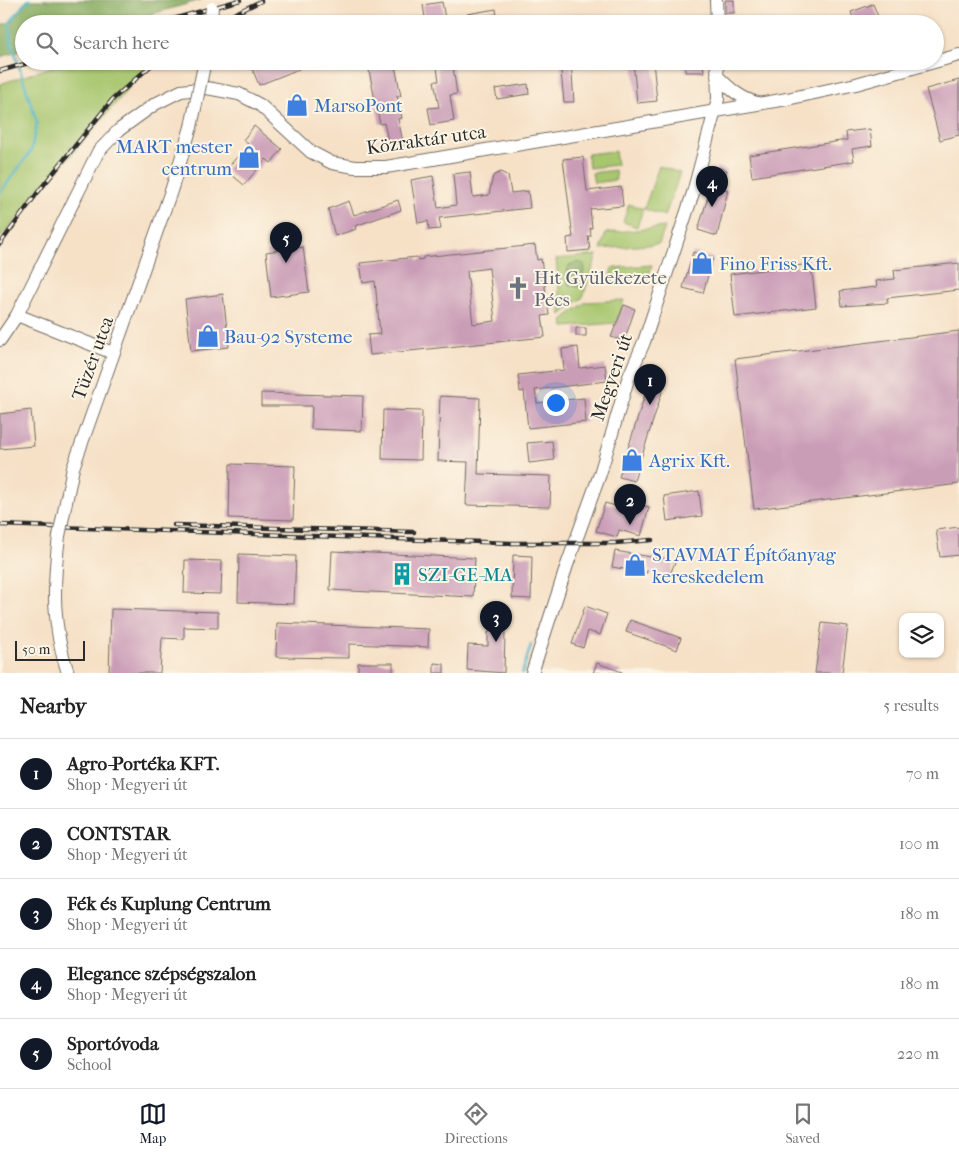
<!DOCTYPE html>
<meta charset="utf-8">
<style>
body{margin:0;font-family:"IM FELL French Canon",serif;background:#f2f2f2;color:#222}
.controls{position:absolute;right:15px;bottom:15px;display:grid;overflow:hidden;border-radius:10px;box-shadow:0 1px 4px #0004}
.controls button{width:45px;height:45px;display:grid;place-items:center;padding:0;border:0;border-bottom:1px solid #e0e0e0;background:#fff;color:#222;font:25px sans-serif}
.scale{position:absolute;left:15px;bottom:12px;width:70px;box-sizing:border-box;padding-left:5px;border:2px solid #2b2b2b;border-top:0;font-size:14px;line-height:18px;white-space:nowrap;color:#2b2b2b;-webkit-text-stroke:4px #fcf5e5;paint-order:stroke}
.you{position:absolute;left:555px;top:402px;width:18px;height:18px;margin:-12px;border:4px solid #fff;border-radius:50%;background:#1a73e8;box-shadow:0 0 0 8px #1a73e833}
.badge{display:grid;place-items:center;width:32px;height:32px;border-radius:50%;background:#111827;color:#fff;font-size:16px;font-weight:700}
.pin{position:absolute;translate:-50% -41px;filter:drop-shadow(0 1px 2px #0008)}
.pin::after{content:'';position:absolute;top:26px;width:18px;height:15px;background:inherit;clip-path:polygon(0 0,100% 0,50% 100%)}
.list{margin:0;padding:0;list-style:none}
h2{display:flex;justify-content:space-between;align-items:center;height:65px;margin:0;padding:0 20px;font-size:21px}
h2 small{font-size:16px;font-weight:400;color:#767676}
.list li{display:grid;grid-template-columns:32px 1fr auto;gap:15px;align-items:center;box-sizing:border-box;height:70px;padding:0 20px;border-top:1px solid #e0e0e0}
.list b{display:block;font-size:19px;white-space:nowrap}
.list p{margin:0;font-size:16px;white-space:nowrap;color:#767676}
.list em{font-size:16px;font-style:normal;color:#767676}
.icon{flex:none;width:28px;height:28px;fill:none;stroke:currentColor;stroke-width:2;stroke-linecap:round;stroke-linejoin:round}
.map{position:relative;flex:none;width:959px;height:673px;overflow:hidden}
.search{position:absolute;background:#fff;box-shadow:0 1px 4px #0004;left:15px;right:15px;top:15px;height:55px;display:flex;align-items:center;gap:12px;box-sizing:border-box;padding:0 18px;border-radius:28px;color:#767676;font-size:19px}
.sheet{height:415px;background:#fff}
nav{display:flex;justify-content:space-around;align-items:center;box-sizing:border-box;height:70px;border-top:1px solid #e0e0e0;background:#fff;font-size:14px;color:#767676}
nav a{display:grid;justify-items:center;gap:2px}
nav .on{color:#111827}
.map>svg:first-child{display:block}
</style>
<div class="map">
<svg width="959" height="673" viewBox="0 0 959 673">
<rect width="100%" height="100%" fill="#fcf5e5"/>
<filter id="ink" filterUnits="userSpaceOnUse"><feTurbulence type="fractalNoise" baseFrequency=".02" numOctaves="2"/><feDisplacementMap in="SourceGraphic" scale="10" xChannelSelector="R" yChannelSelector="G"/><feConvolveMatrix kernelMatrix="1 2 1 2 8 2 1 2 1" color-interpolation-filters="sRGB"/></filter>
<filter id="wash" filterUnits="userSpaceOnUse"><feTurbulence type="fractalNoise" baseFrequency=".0096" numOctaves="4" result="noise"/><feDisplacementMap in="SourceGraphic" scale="20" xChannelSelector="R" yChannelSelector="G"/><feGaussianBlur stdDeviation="1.12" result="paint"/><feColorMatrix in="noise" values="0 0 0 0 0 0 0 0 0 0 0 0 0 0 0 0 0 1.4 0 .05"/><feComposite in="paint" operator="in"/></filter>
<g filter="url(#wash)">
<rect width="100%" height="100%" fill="#f6e1c7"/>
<path fill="#a7c66e" stroke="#69784c" d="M 70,61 L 152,61 L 0,238 L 0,84 Z
M 615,151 L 617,165 L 589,168 L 587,154 Z
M 659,166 L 680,173 L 665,216 L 644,209 Z
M 615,170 L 616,180 L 594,183 L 592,173 Z
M 629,204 L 643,209 L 637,227 L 623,222 Z
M 665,227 L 659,244 L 601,249 L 606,233 Z
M 597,255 L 583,297 L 561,315 L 556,259 Z
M 652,265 L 648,278 L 609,280 L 612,268 Z
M 624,300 L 616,323 L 564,327 L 563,319 L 586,302 Z"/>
<path fill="#85ab61" stroke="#586b46" d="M 27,0 L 201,0 L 117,24 L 24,24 L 24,50 L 0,57 L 0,25 L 12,22 Z
M 578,262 L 584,264 L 585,268 L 579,287 L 569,285 L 566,275 L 569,265 Z"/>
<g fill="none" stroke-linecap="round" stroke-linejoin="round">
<path stroke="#4ab3c8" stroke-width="2.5" d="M 0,193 L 31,151 L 37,123 L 10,38 L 10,22 L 24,4 L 30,0
M 522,673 L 531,645"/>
</g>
<g id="blocks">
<path fill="#ca9db7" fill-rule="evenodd" d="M 725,0 L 734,0 L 734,13 L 725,13 Z
M 442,2 L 446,24 L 426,24 L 423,5 Z
M 873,4 L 881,24 L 855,24 L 851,12 Z
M 496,9 L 498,24 L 469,24 L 467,14 Z
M 249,61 L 296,61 L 299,69 L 259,85 Z
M 367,61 L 394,61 L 401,96 L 397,96 L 402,118 L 398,119 L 403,142 L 389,145 L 384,123 L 380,124 Z
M 436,61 L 452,61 L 457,94 L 450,95 L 454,121 L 431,125 L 428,108 L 439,107 L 434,81 L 439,81 Z
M 560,61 L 571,61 L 574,102 L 564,102 Z
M 633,61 L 653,61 L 657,101 L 637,103 Z
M 685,61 L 703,61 L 704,72 L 685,72 Z
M 959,80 L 959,135 L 940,140 L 926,89 Z
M 528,84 L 529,94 L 497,99 L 495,89 Z
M 254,126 L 282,149 L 271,163 L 266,159 L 244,185 L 226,170 L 248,144 L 243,140 Z
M 870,129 L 872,146 L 852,149 L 854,161 L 752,177 L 749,155 L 847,140 L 846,132 Z
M 583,157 L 587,191 L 621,187 L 623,206 L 590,209 L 592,228 L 590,228 L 591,236 L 588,236 L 590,250 L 568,252 L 567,238 L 573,237 L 563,159 Z
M 717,167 L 727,170 L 721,188 L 728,190 L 717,236 L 698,230 Z
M 470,172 L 473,197 L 489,195 L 493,176 L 501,172 L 508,176 L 511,193 L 528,191 L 530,208 L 439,218 L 441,229 L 429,230 L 428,221 L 418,223 L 411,180 L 433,176 L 438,208 L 456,205 L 453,174 Z
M 398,200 L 401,210 L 355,226 L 356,229 L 335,236 L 328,209 L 349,201 L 354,215 Z
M 535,245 L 537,260 L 541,259 L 549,315 L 542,316 L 545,337 L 370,355 L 368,335 L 380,334 L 375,281 L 363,283 L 360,263 L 417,257 L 418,260 L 423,259 L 423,257 ZM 489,268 L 495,321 L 473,324 L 467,271 Z
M 303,247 L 309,292 L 271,297 L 266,252 Z
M 693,252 L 713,258 L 703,293 L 683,288 Z
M 959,263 L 959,290 L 887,298 L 888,303 L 842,306 L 840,291 L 877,287 L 876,281 L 895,279 L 894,270 Z
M 811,264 L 816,307 L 735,317 L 730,274 Z
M 223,294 L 229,347 L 191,351 L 185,299 Z
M 624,305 L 635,309 L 624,341 L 611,337 Z
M 576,328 L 586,328 L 586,336 L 576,336 Z
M 959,331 L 959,484 L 754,509 L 735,359 Z
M 578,347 L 580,368 L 605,365 L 607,381 L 535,390 L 537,403 L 584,398 L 586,422 L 528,428 L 524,391 L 520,392 L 518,375 L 564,370 L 562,349 Z
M 648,385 L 663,389 L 634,481 L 619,477 Z
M 261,393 L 363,396 L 362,431 L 311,429 L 312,406 L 261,406 Z
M 440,396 L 480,398 L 478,474 L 551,476 L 550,507 L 466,505 L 468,462 L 438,461 Z
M 31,410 L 34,446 L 0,449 L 0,414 Z
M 383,410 L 422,411 L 421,460 L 382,459 Z
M 552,441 L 554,460 L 529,463 L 527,443 Z
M 230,464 L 295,466 L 293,520 L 229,518 Z
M 699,491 L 702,516 L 667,521 L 664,496 Z
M 605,503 L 633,511 L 635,503 L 649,507 L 641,536 L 619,530 L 617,537 L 596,531 Z
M 959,527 L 959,555 L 940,557 L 936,530 Z
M 332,551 L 475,558 L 473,597 L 330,590 Z
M 615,551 L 669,560 L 675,562 L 669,577 L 647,569 L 647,573 L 612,567 Z
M 239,554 L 296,556 L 294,604 L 238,602 Z
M 513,555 L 532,556 L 531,599 L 512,598 Z
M 185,560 L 222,561 L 221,594 L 184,593 Z
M 585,606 L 607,614 L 600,635 L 588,631 L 583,648 L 572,644 Z
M 111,609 L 218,612 L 218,628 L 184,627 L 184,639 L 162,638 L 160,673 L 109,673 Z
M 630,620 L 681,638 L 677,650 L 626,632 Z
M 277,623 L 429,629 L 428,647 L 349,644 L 349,658 L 276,657 Z
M 822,623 L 848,626 L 842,673 L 815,673 Z
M 488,632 L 505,632 L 504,673 L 467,670 L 468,645 L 488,646 Z
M 358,663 L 393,663 L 393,673 L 358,673 Z
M 434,663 L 444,664 L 444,673 L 434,673 Z
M 597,663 L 622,672 L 622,673 L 593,673 Z"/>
</g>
</g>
<g filter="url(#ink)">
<use href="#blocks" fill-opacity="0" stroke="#726b62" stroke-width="1"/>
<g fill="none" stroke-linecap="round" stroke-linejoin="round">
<defs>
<path id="minor" d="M 716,0 L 717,24
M 717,76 C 730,89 740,98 757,103
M 17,315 L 113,353
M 0,340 L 17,315 L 98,152 L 119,130 L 155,104 L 181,91 L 207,88 L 239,94 L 260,105 L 311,152 L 332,163 L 355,167 L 386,167 L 787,99 L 856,84 L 959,55
M 73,468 L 171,191 L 191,127
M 59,536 C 53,585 52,626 68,673
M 532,673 L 567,565 L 600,474 L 628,379 L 644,342 L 693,193 L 718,99 L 717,61"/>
</defs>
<use href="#minor" stroke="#726b62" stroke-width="14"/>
<use href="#minor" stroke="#fff" stroke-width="12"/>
<defs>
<path id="rail" d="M 156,24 L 240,0
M 213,24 L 261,1
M 0,71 L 35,61
M 0,244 L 38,192 L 112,100 L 156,61
M 0,525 L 511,543 L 615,543 L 652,540
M 174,525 L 414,532"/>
</defs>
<use href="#rail" stroke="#2b2b2b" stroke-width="4.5"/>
<use href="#rail" stroke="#fcf5e5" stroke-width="2.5" stroke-dasharray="8" stroke-linecap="butt"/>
<defs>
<path id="minor-bridge" d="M 210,24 L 212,8
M 191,127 L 205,61
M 59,536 L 73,468"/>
</defs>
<use href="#minor-bridge" stroke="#726b62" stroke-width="14" stroke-linecap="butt"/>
<use href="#minor-bridge" stroke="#fff" stroke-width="12"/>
</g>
</g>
<defs>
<symbol id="shop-bare" viewBox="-9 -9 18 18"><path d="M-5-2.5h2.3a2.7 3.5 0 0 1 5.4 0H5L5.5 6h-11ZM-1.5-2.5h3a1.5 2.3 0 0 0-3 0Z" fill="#3f7fe0" stroke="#fcf5e5" stroke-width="2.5" paint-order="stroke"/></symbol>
<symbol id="church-bare" viewBox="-9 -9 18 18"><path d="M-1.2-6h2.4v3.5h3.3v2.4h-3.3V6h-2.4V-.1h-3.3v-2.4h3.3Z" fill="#6b7280" stroke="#fcf5e5" stroke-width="2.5" paint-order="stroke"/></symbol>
<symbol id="building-bare" viewBox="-9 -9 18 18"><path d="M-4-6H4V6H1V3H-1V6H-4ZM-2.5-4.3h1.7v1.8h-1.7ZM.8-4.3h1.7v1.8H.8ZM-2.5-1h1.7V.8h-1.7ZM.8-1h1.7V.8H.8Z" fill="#0f9aa8" stroke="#fcf5e5" stroke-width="2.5" paint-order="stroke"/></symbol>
</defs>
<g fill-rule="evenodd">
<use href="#shop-bare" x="281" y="89" width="32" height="32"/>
<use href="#shop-bare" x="233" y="141" width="32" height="32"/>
<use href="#shop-bare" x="686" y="247" width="32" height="32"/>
<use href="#church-bare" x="502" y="272" width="32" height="32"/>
<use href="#shop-bare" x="192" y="320" width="32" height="32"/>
<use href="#shop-bare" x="616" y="444" width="32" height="32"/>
<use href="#shop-bare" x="619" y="549" width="32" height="32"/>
<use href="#building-bare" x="386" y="558" width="32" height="32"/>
</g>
<g text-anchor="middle" stroke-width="4" stroke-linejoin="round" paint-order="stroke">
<g font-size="19" fill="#366cbe" stroke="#fcf5e5" text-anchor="start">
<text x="314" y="112">MarsoPont</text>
<text x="232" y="153" text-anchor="end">MART mester<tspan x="232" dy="22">centrum</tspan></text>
<text x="719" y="270">Fino Friss Kft.</text>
<text x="224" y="343">Bau-92 Systeme</text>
<text x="649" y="467">Agrix Kft.</text>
<text x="652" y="561">STAVMAT Építőanyag<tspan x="652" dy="22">kereskedelem</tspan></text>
</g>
<g font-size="19" fill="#2b2b2b" stroke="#fcf5e5">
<text transform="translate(426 139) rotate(-8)" y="7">Közraktár utca</text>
<text transform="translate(92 358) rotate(-70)" y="7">Tüzér utca</text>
<text transform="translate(611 377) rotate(-71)" y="7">Megyeri út</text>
</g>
<g font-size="19" fill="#5b616d" stroke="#fcf5e5" text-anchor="start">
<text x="534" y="284">Hit Gyülekezete<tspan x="534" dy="22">Pécs</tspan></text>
</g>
<g font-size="19" fill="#0d838f" stroke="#fcf5e5" text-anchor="start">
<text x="418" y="581">SZI-GE-MA</text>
</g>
</g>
</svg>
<div class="controls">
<button><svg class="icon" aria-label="layers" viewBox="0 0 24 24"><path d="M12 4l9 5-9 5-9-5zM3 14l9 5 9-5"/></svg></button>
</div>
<div class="scale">50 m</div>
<div class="you"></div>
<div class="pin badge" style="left:650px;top:405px">1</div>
<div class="pin badge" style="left:630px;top:525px">2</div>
<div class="pin badge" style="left:496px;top:642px">3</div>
<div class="pin badge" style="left:712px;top:207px">4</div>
<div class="pin badge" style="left:286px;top:263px">5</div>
<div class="search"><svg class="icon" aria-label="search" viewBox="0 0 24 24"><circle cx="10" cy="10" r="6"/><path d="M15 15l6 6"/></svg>Search here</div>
</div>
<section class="sheet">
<h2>Nearby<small>5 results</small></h2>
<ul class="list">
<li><span class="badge">1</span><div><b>Agro-Portéka KFT.</b><p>Shop · Megyeri út</p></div><em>70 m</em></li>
<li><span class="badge">2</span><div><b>CONTSTAR</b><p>Shop · Megyeri út</p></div><em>100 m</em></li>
<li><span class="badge">3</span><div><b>Fék és Kuplung Centrum</b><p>Shop · Megyeri út</p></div><em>180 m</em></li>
<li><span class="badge">4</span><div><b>Elegance szépségszalon</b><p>Shop · Megyeri út</p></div><em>180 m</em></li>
<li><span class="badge">5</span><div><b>Sportóvoda</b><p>School</p></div><em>220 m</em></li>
</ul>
</section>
<nav>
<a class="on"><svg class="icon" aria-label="map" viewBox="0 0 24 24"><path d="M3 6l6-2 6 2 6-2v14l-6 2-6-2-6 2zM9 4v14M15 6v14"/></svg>Map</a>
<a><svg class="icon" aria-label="directions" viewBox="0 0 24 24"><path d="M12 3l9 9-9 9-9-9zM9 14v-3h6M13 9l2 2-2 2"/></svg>Directions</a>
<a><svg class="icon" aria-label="saved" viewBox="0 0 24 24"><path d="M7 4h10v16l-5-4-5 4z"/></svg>Saved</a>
</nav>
